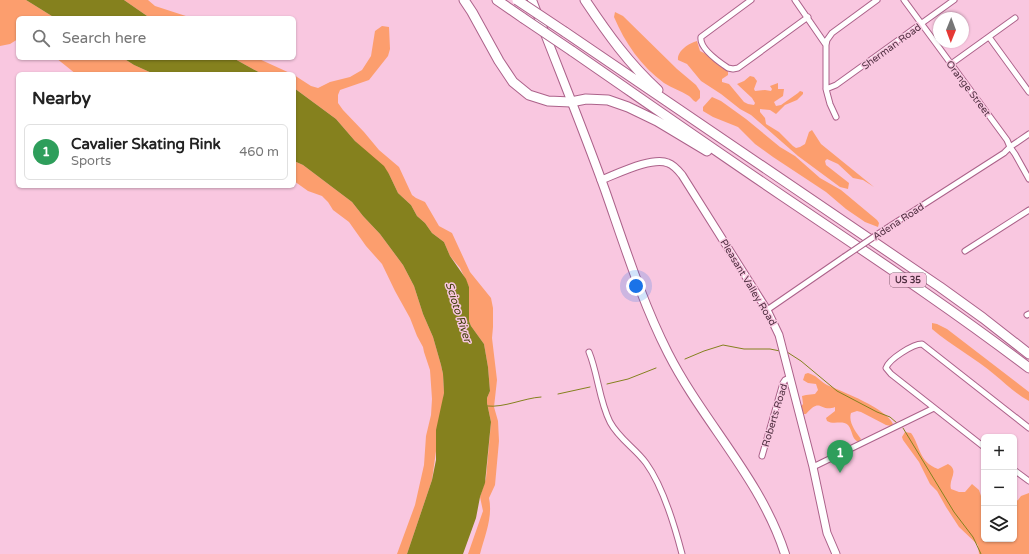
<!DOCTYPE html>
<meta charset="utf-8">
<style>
body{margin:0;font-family:"Varela Round",sans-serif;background:#f6f6f6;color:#222}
.controls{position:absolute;right:12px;bottom:12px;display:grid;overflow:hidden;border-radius:6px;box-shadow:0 1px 3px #0004}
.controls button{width:36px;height:36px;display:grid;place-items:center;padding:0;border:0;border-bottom:1px solid #e0e0e0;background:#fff;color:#222;font:20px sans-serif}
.compass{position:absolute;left:933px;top:12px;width:36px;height:36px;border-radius:50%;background:#fff;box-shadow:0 1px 3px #0004;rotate:181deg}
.you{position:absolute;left:636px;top:286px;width:14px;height:14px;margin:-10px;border:3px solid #fff;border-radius:50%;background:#1a73e8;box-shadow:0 0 0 6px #1a73e833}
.badge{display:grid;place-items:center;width:26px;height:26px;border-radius:50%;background:#111827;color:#fff;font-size:13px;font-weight:700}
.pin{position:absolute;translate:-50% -33px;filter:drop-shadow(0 1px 2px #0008)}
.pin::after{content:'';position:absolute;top:21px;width:14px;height:12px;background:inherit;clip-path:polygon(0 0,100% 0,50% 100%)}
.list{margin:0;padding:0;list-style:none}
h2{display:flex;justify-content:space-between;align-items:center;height:52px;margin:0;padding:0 16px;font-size:17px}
h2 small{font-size:13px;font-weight:400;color:#767676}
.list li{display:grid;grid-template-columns:26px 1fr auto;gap:12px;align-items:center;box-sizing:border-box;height:56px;margin:0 8px 8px;padding:0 8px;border:1px solid #e0e0e0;border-radius:6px}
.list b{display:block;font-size:15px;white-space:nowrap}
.list p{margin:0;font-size:13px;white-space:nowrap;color:#767676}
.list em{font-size:13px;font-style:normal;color:#767676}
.icon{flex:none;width:22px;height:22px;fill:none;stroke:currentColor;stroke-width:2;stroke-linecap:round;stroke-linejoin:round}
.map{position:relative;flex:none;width:1029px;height:554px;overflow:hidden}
.search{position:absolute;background:#fff;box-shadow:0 1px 3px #0004;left:16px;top:16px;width:280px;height:44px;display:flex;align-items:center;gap:10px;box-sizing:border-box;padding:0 14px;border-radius:6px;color:#767676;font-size:15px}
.panel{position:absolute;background:#fff;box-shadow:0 1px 3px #0004;left:16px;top:72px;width:280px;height:116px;border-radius:6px}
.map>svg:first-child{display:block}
</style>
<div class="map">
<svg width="1029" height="554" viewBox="0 0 1029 554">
<rect width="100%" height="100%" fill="#f9c7e0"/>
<path fill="#fc9e6e" d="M 0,0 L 26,0 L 55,18 L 18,18 L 18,39 L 10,44 L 0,46 Z
M 124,0 L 148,0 L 155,6 L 192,18 L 150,18 Z
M 615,12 L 623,16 L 677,69 L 696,85 L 700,91 L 700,98 L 696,102 C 693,101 692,98 689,96 C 681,91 672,88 664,83 C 641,66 625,43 614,17 Z
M 382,26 L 389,27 L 390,49 L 388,56 L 369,80 L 340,90 L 338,95 L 338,103 L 343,110 L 364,132 L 379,150 L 399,167 L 412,195 L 416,198 L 425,202 L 439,226 L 452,233 L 470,272 L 491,298 L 493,308 L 493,327 L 492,338 L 497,380 L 494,407 L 498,421 L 499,441 L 495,485 L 489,498 C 493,517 485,535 480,554 L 468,554 L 483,511 L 480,497 L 486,478 L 491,422 L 487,403 L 487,398 L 490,391 L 488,367 L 484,344 L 471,326 L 469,321 L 469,287 L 460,268 L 450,256 L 444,242 L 432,233 L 425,223 L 417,216 L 411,205 L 398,193 L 389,174 L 355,141 L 336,119 L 294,88 L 294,75 L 311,86 L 318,88 L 330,82 L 350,77 L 362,70 L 371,56 L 375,31 Z
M 697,41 L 700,51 L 708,55 L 728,71 L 728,75 L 722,79 L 722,82 L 729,84 L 744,102 L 748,104 L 754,105 L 755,103 L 752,98 L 737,84 L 744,81 L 750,76 L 754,77 L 757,81 L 754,89 L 755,91 L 765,90 L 771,91 L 772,89 L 770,86 L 778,83 L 778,89 L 784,89 L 783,96 L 774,102 L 776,106 L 781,105 L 798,93 L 800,91 L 803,92 L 803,94 L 797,100 L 785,105 L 776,114 L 770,110 L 760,109 L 760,112 L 765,118 L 766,124 L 779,132 L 793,146 L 796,148 L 800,147 L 805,144 L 809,132 L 812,130 L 821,144 L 874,187 L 863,180 L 853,178 L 838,164 L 827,159 L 825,161 L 826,165 L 849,183 L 848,189 L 840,187 L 798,156 L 751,115 L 740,109 L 721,94 L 701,81 L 687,64 L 678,60 C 677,51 689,43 697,41 Z
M 56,58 L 123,58 L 134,65 L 154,74 L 76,74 Z
M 233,58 L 257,58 L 292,74 L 262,74 Z
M 712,97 L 721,101 L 746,119 L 780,147 L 795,156 L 820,178 L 841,190 L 877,220 L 879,223 L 878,227 L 865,222 L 846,209 L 826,192 L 773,157 L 755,144 L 738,127 L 713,117 L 703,111 L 703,107 Z
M 294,161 L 303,165 L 352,202 L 363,216 L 380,234 L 403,265 L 414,286 L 423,314 L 433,337 L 441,365 L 443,374 L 444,393 L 432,480 L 407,554 L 397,554 L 415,505 L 424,465 L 426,436 L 431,415 L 432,399 L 430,370 L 424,352 L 423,347 L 417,336 L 410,318 L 395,291 L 382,264 L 366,246 L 349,222 L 333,210 L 328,202 L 322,196 L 308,191 L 294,181 Z
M 932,323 L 937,324 L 947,329 L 1029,392 L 1029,401 C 1016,394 1006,384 995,375 C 975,358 952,346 932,329 Z
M 808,373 C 816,375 820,381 827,385 C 843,392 886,408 893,424 L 891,426 L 886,425 L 861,412 L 857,411 L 851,413 C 848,422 856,432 861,439 L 858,442 C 851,438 853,431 848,425 C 843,420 833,425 827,421 L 826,418 L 835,411 L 835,407 C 820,413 821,396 806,414 L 802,414 L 800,408 L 803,404 L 802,396 L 806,395 L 815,394 L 818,390 L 816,384 L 808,383 L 803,380 L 805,374 Z
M 905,432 L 911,433 C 921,447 918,461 938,469 L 948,464 C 960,471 948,479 951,489 L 959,492 L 965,492 L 972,484 L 979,490 L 982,499 L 984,500 L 984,539 L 1014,539 L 1014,502 L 1018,500 L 1021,496 L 1029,493 L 1029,554 L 979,554 L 978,545 L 959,527 L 946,507 L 937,491 L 930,484 L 919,462 L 903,440 L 902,437 Z"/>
<path fill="#85811e" d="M 26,0 L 124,0 L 150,18 L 55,18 Z
M 123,58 L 233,58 L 262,74 L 154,74 L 134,65 Z
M 294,88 L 336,119 L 355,141 L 384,166 L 389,174 L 398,193 L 411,205 L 417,216 L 425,223 L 432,233 L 444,242 L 450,256 L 466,279 L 469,287 L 469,321 L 471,326 L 484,344 L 488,367 L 490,391 L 487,398 L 487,403 L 491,422 L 485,483 L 480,497 L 476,518 L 463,554 L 407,554 L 432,480 L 436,460 L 436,430 L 444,393 L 443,374 L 441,365 L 433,337 L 423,314 L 414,286 L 403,265 L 380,234 L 363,216 L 352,202 L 303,165 L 294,161 Z"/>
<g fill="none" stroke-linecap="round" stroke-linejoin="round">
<path stroke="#85811e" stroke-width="1" d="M 787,352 L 801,361 L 837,391 L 877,412 L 890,417 L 897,423
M 685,359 L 704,351 L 723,345 L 744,349 L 770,349 L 780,351
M 607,384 L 628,379 L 656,368
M 558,394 L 590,387
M 487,406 C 504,408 524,398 541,397
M 903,428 L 954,512 L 973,537 L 981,554"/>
<defs>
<path id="street" d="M 751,0 L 701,37 C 699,48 719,62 728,68 L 733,69 L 738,68 L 808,17
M 795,0 L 826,45 L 826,89 L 830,104 L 836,117
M 904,0 L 1007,140 L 1010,147 L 1015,154 L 1029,179
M 989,37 L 1029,92
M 826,45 L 827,40 L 832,33 L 877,0
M 951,64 L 1015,18
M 826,89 L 836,85 L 954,0
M 884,230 L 1004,153 L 1010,147 L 1029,134
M 965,251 L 1029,210
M 767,310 L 844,257
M 1027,315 L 1029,314
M 589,352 C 598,374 599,400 610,422 C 619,439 635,448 646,463 C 662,485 675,527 682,554
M 984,447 L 891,374 L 886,368 C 889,359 913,344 922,344 L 1029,428
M 762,456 L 783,383 L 785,380 L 789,378
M 813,467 L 934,408
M 1014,470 L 1029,481"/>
<path id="secondary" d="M 601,180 C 617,174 653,156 668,163 C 674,165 678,170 682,175 L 767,310 L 779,335 L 813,467 L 827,533 L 836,554"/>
<path id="primary" d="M 532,0 C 556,63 582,126 605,190 C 624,244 642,302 668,353 C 703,422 761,479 785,554"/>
<path id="highway" d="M 464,0 L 472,12 L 499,61 L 513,82 L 529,95 L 548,101 L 571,102 L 586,99 L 608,100 L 628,107 L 657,121 L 707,151
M 497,0 L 523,18
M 585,0 C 607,33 629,64 658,90
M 565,32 L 940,287 L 983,318 L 1029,354
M 572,51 C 643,100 713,149 784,197 C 867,253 949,307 1029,368"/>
</defs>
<use href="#street" stroke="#ac628a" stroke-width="7"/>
<use href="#secondary" stroke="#ac628a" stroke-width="9"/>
<use href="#primary" stroke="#ac628a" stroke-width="10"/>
<use href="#highway" stroke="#ac628a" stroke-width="11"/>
<use href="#street" stroke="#fff" stroke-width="5"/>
<use href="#secondary" stroke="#fff" stroke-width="7"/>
<use href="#primary" stroke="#fff" stroke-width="8"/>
<use href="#highway" stroke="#fff" stroke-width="9"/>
<defs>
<path id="street-bridge" d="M 844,257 L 884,230"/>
<path id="highway-bridge" d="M 517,0 L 565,32
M 523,18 L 572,51"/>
</defs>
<use href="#street-bridge" stroke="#ac628a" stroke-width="7" stroke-linecap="butt"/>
<use href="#highway-bridge" stroke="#ac628a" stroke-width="11" stroke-linecap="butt"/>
<use href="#street-bridge" stroke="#fff" stroke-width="5"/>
<use href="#highway-bridge" stroke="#fff" stroke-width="9"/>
</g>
<g text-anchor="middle" stroke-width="3" stroke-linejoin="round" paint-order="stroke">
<rect fill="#f9c7e0" stroke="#835d71" stroke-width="1" x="890" y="273" width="36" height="14" rx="3"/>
<g font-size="9" font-weight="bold" fill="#502f41">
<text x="908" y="283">US 35</text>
</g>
<g font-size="10" fill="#502f41" stroke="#f9c7e0">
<text transform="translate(891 46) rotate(-36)" y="4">Sherman Road</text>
<text transform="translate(969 88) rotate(53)" y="4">Orange Street</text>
<text transform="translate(898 221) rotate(-33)" y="4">Adena Road</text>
<text transform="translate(749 282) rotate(59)" y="4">Pleasant Valley Road</text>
<text transform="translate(774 415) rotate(-73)" y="4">Roberts Road</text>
</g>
<g font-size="11" font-style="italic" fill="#3f3d08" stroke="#f9c7e0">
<text transform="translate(459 312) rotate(72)" y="4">Scioto River</text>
</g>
</g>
</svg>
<div class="controls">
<button>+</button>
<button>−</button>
<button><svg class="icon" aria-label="layers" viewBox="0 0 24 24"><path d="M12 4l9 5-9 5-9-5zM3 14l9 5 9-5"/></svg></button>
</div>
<svg class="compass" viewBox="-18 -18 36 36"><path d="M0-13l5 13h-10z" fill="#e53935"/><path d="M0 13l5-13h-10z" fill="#767676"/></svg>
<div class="you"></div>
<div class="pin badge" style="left:840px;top:473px;background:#2e9e5b">1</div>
<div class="search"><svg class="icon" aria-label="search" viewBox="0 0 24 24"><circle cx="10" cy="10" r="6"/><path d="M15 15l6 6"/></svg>Search here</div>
<section class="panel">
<h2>Nearby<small></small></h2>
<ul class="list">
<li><span class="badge" style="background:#2e9e5b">1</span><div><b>Cavalier Skating Rink</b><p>Sports</p></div><em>460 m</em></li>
</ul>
</section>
</div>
